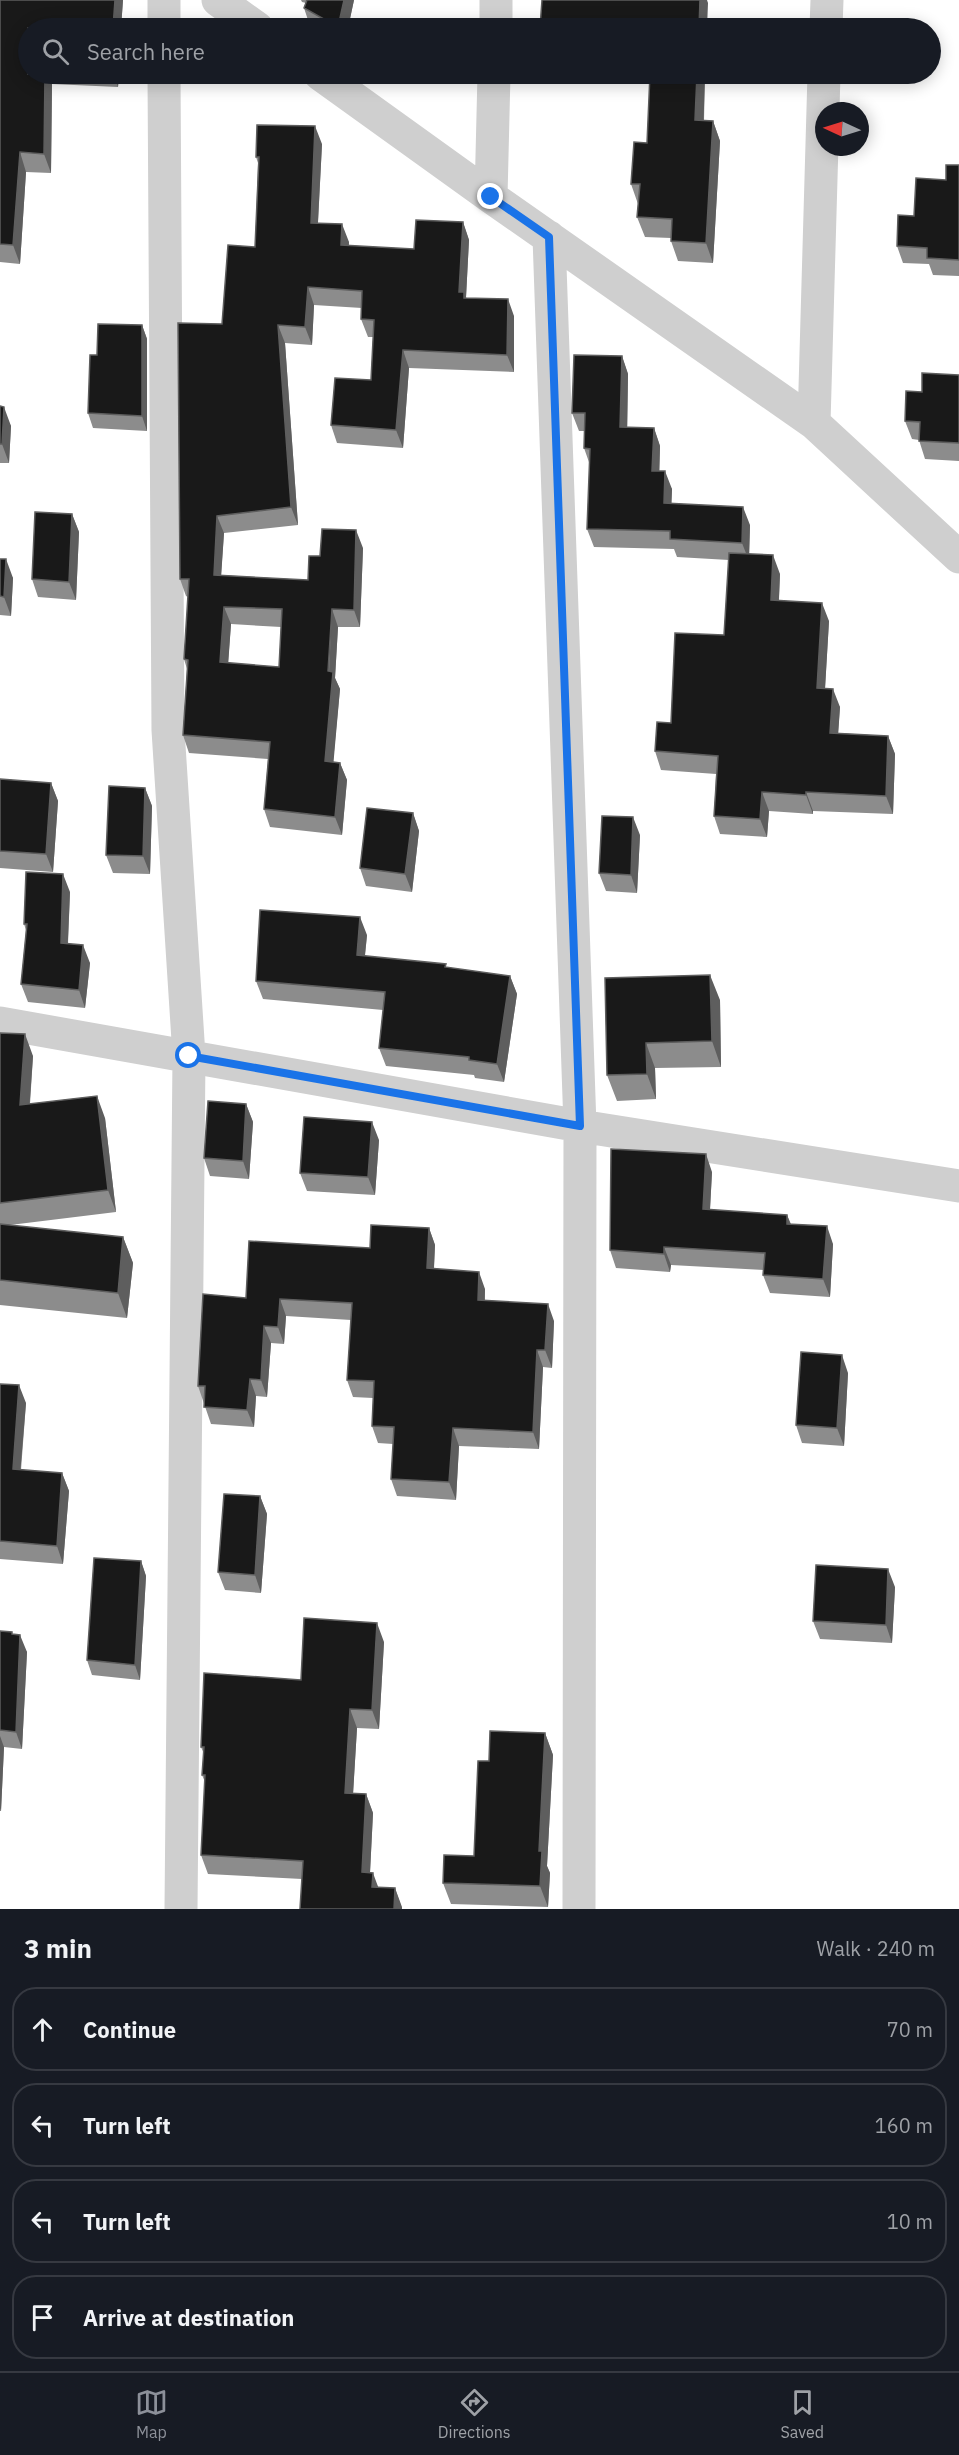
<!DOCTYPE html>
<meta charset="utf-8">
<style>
body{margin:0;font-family:"IBM Plex Sans",sans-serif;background:#20242c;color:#f1f3f6}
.compass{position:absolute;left:815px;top:102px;width:54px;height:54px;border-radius:50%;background:#171b24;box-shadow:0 3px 15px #0003;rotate:274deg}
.stop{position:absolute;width:18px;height:18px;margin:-14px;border:4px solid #1a73e8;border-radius:50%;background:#fff}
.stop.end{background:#1a73e8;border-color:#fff;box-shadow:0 2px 6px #0008}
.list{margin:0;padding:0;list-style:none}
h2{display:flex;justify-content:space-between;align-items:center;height:78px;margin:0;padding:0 24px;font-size:26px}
h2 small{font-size:20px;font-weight:400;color:#9ea1a6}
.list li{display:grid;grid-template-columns:39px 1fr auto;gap:18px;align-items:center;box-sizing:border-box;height:84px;margin:0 12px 12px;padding:0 12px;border:2px solid #363941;border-radius:24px}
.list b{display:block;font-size:22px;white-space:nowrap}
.list em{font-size:20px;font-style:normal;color:#9ea1a6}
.icon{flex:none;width:33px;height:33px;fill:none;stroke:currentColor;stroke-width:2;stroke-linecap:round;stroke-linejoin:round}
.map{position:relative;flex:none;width:959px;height:1909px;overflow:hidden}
.search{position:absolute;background:#171b24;box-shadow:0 3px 15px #0003;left:18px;right:18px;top:18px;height:66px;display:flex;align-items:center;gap:15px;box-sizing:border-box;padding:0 21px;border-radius:33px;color:#9ea1a6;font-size:22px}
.sheet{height:462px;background:#171b24}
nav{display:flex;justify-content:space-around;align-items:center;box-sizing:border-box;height:84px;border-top:2px solid #363941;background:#171b24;font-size:16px;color:#9ea1a6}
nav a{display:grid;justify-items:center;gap:3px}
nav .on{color:#8c9099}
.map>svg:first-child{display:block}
</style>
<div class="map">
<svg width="959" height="1909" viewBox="0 0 959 1909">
<rect width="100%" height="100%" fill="#fff"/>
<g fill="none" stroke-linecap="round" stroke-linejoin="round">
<path stroke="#cfcfcf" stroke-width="33" d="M 164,0 L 164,28
M 218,0 L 257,28
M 496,28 L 496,0
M 826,28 L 827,0
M 164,74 L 168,730 L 189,1056 L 181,1909
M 320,74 L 491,197 L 814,423 L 959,557
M 491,197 L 494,74
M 549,237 L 580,1126 L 579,1909
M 814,423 L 824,74
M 0,1023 L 580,1126 L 959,1186"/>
</g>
<path fill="#8c8c8c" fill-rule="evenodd" d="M 0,0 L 123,0 L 121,28 L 28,28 L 28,74 L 119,74 L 118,87 L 52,84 L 51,173 L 26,172 L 20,264 L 0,262 Z
M 301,0 L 354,0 L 348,28 L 315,28 L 310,26 L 304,8 L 306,3 L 302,2 Z
M 562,74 L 705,74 L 704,121 L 713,121 L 720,141 L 713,263 L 678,261 L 671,241 L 671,238 L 645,237 L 637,217 L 638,204 L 631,184 L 647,143 L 650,80 L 563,75 Z
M 322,144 L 318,223 L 349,242 L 349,246 L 414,249 L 463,222 L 469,240 L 466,298 L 514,316 L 514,372 L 409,368 L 403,448 L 337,443 L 331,425 L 371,380 L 373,337 L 368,337 L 361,319 L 362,308 L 314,305 L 312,345 L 285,343 L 298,525 L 224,533 L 221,575 L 308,580 L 320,556 L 363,548 L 360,627 L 338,627 L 335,678 L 340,689 L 333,762 L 340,763 L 347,780 L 342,835 L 270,827 L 264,809 L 268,759 L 189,753 L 183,735 L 187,669 L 184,659 L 188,597 L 186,596 L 180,579 L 222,324 L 255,247 L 258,163 L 256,157 ZM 231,624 L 281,627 L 279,667 L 228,663 Z
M 959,165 L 959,276 L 933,275 L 929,264 L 903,263 L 897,246 L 914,216 Z
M 142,325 L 147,339 L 147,431 L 93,428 L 88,413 Z
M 622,356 L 628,374 L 627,427 L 654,428 L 660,446 L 659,471 L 672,489 L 671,503 L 750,525 L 749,554 L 780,574 L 779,600 L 829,621 L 825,688 L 840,707 L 838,733 L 888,736 L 895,754 L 893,814 L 813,811 L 813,814 L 769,811 L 767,837 L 720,834 L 714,816 L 716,774 L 661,770 L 655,751 L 724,635 L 729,560 L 677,557 L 674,549 L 594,547 L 587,529 L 590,465 L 584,448 L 584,431 L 579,431 L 572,413 Z
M 959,375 L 959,461 L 925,459 L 919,440 L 912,439 L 905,421 L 922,392 Z
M 0,406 L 11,426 L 9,463 L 0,463 Z
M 72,514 L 79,532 L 76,600 L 38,597 L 32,579 Z
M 0,559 L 13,578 L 11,616 L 0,615 Z
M 0,779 L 51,783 L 58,801 L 53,872 L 0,868 Z
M 145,788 L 152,806 L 150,874 L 113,873 L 106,855 Z
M 413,813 L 419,831 L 412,892 L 366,886 L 360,868 Z
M 640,835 L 637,893 L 606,891 L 599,873 Z
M 70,892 L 68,944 L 90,963 L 85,1008 L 28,1002 L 21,984 L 26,930 L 24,924 Z
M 367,935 L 365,956 L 510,976 L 517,994 L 504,1082 L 475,1078 L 474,1075 L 386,1066 L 379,1048 L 383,1010 L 263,999 L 256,981 Z
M 605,978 L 720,1000 L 721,1067 L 655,1068 L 656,1099 L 617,1101 L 607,1075 Z
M 0,1033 L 33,1056 L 30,1104 L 105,1118 L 116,1212 L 10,1225 L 123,1237 L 133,1263 L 127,1318 L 0,1305 Z
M 246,1104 L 253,1122 L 249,1179 L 210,1176 L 204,1158 Z
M 379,1140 L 375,1195 L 307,1191 L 300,1173 Z
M 712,1172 L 710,1210 L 787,1215 L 791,1224 L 833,1244 L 830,1297 L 770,1293 L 763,1275 L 764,1270 L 671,1265 L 670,1272 L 616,1268 L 610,1250 Z
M 429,1228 L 435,1245 L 434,1269 L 485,1289 L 485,1301 L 554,1321 L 552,1368 L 543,1367 L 539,1449 L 459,1446 L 456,1500 L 397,1496 L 391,1479 L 393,1444 L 378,1443 L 372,1426 L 373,1398 L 353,1397 L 347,1380 L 351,1320 L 286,1316 L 284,1344 L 271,1343 L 267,1397 L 256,1396 L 254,1427 L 211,1424 L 198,1386 L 246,1298 L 370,1248 Z
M 848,1373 L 844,1446 L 802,1443 L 796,1425 Z
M 0,1384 L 26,1403 L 21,1470 L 62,1473 L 69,1491 L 63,1564 L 0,1559 Z
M 260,1496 L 267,1514 L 261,1593 L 225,1590 L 218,1572 Z
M 141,1561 L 146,1576 L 140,1680 L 92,1675 L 87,1660 Z
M 895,1587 L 892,1643 L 820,1639 L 813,1621 Z
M 0,1631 L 12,1634 L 27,1652 L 22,1749 L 4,1747 L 1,1811 L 0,1811 Z
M 384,1642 L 379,1729 L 357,1728 L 353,1793 L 366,1794 L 373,1813 L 370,1873 L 378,1887 L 395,1888 L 402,1909 L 300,1909 L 302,1879 L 208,1874 L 201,1855 L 205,1782 L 202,1775 L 204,1754 L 201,1747 L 301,1680 Z
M 545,1733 L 553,1755 L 547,1866 L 550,1873 L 548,1907 L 451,1904 L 443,1883 L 474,1856 L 489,1761 Z"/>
<path fill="#5e5e5e" d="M 115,0 L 123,0 L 121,28 L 113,28 Z
M 344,0 L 354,0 L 348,28 L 338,28 Z
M 700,0 L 707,0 L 708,3 L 707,28 L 699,28 Z
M 45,74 L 48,74 L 52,84 L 51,173 L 44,154 Z
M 114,74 L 119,74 L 118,87 Z
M 697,74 L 705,74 L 703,140 L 695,120 Z
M 713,121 L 720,141 L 713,263 L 706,243 Z
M 315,126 L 322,144 L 317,240 L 311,223 Z
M 20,152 L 26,172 L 20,264 L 13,245 Z
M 463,222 L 469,240 L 466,297 L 471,310 L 459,292 Z
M 342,224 L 349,242 L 347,263 L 341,245 Z
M 308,287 L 314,305 L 312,345 L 305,327 Z
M 508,299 L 514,316 L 514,372 L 507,355 Z
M 142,325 L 147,339 L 147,431 L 142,416 Z
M 278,325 L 285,343 L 298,525 L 291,507 Z
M 403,350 L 409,368 L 403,448 L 396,430 Z
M 622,356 L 628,374 L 627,445 L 620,427 Z
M 4,407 L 11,426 L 9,463 L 2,444 Z
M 654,428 L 660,446 L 659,489 L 652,471 Z
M 665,471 L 672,489 L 671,521 L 664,503 Z
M 743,507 L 750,525 L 749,561 L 742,543 Z
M 72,514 L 79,532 L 76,600 L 69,582 Z
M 217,516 L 224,533 L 220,593 L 214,575 Z
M 356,530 L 363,548 L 360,627 L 354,610 Z
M 773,555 L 780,574 L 778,618 L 771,600 Z
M 6,559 L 13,578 L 11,616 L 4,597 Z
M 822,603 L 829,621 L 824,706 L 817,688 Z
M 224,607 L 231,624 L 227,680 L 220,662 Z
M 332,609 L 338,627 L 335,678 L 340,689 L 332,779 L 325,761 Z
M 833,689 L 840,707 L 837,751 L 830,733 Z
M 888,736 L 895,754 L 893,814 L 886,796 Z
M 340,763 L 347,780 L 342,835 L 335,817 Z
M 51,783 L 58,801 L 53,872 L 46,854 Z
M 145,788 L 152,806 L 150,874 L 143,856 Z
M 762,792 L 769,811 L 767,837 L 760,819 Z
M 806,792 L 813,811 L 813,814 L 806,795 Z
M 413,813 L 419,831 L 412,892 L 405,874 Z
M 633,817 L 640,835 L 637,893 L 631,875 Z
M 63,874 L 70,892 L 67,961 L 61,943 Z
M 360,917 L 367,935 L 363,973 L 357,955 Z
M 83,945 L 90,963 L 85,1008 L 79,990 Z
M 710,975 L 720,1000 L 721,1067 L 712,1041 Z
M 510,976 L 517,994 L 504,1082 L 497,1064 Z
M 25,1034 L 33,1056 L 28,1127 L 20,1105 Z
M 646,1043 L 655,1068 L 656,1099 L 647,1074 Z
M 97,1096 L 105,1118 L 116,1212 L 108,1190 Z
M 246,1104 L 253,1122 L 249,1179 L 243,1161 Z
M 372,1122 L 379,1140 L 375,1195 L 368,1177 Z
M 706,1154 L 712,1172 L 709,1227 L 703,1209 Z
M 787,1215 L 794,1233 L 787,1224 Z
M 827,1226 L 833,1244 L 830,1297 L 823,1279 Z
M 429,1228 L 435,1245 L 433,1286 L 427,1268 Z
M 123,1237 L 133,1263 L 127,1318 L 118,1293 Z
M 664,1247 L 671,1265 L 670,1272 L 664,1254 Z
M 479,1272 L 485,1289 L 484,1318 L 478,1300 Z
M 280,1299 L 286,1316 L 284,1344 L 278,1327 Z
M 548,1304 L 554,1321 L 552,1368 L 545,1350 Z
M 264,1326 L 271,1343 L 267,1397 L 261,1380 Z
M 537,1350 L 543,1367 L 539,1449 L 533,1432 Z
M 842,1355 L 848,1373 L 844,1446 L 837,1428 Z
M 250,1379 L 256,1396 L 254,1427 L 247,1410 Z
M 19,1385 L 26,1403 L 19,1487 L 13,1469 Z
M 453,1428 L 459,1446 L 456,1500 L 449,1482 Z
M 62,1473 L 69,1491 L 63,1564 L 57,1546 Z
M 260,1496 L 267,1514 L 261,1593 L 255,1575 Z
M 141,1561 L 146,1576 L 140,1680 L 135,1665 Z
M 888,1569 L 895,1587 L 892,1643 L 886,1625 Z
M 377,1623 L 384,1642 L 379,1729 L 372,1710 Z
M 20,1635 L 27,1652 L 22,1749 L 16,1732 Z
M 350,1709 L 357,1728 L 352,1812 L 345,1793 Z
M 545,1733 L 553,1755 L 547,1866 L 550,1873 L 548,1907 L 540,1886 L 539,1851 Z
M 0,1736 L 4,1747 L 1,1811 L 0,1808 Z
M 366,1794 L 373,1813 L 369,1892 L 362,1872 Z
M 373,1873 L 380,1892 L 372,1887 Z
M 395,1888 L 402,1907 L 402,1909 L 394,1909 Z"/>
<path fill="#191919" stroke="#5e5e5e" stroke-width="1.5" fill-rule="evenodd" d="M 0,0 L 115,0 L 113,28 L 28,28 L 28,74 L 45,74 L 44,154 L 20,152 L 13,245 L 0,244 Z
M 307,0 L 344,0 L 338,27 L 304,8 Z
M 542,0 L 700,0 L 699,28 L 540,28 Z
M 650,74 L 697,74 L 695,120 L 713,121 L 706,243 L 671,241 L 672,219 L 637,217 L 640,184 L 631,184 L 634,142 L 647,143 Z
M 257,125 L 315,126 L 311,223 L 342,224 L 341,245 L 414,249 L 416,220 L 463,222 L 459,292 L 464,292 L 464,298 L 508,299 L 507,355 L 403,350 L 396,430 L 331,425 L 335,378 L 371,380 L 374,320 L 361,319 L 362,291 L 308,287 L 305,327 L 278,325 L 291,507 L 217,516 L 214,575 L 308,580 L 309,556 L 320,556 L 322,529 L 356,530 L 354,610 L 332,609 L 328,671 L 333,672 L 325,761 L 340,763 L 335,817 L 264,809 L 270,742 L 183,735 L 188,660 L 184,659 L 189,579 L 180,579 L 178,323 L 222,324 L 228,245 L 255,247 L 259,157 L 256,157 ZM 224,607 L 282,609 L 279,667 L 220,662 Z
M 946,165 L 959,165 L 959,260 L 927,258 L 927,248 L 897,246 L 898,215 L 914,216 L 916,178 L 946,180 Z
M 98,324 L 142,325 L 142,416 L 88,413 L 90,355 L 97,355 Z
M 574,355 L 622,356 L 620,427 L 654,428 L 652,471 L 665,471 L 664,503 L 743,507 L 742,543 L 670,539 L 670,531 L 587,529 L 590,449 L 584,448 L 585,413 L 572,413 Z
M 922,373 L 959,375 L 959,443 L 919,441 L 920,422 L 905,421 L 906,391 L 922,392 Z
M 0,406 L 4,407 L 2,444 L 0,444 Z
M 35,512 L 72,514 L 69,582 L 32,579 Z
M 729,553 L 773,555 L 771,600 L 822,603 L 817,688 L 833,689 L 830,733 L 888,736 L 886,796 L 806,792 L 806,795 L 762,792 L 760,819 L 714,816 L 718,756 L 655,751 L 657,722 L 671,723 L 675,633 L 724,635 Z
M 0,559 L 6,559 L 4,597 L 0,596 Z
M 0,779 L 51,783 L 46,854 L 0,851 Z
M 109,786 L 145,788 L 143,856 L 106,855 Z
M 367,808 L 413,813 L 405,874 L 360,868 Z
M 602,816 L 633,817 L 631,875 L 599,873 Z
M 26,872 L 63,874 L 61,943 L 83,945 L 79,990 L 21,984 L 27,924 L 24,924 Z
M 260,910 L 360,917 L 357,955 L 446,964 L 445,967 L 510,976 L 497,1064 L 469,1060 L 469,1057 L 379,1048 L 385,992 L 256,981 Z
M 710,975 L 712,1041 L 646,1043 L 647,1074 L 607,1075 L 605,978 Z
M 0,1033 L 25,1034 L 20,1105 L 97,1096 L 108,1190 L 0,1203 Z
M 208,1101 L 246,1104 L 243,1161 L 204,1158 Z
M 304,1117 L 372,1122 L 368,1177 L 300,1173 Z
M 611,1149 L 706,1154 L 703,1209 L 787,1215 L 787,1224 L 827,1226 L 823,1279 L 763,1275 L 765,1253 L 664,1247 L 664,1254 L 610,1250 Z
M 0,1224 L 123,1237 L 118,1293 L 0,1280 Z
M 371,1225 L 429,1228 L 427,1268 L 479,1272 L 478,1300 L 548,1304 L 545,1350 L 537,1350 L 533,1432 L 453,1428 L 449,1482 L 391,1479 L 394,1427 L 372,1426 L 374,1381 L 347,1380 L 352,1303 L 280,1299 L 278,1327 L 264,1326 L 261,1380 L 250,1379 L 247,1410 L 204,1407 L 205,1386 L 198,1386 L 203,1294 L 246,1298 L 249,1241 L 370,1248 Z
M 801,1352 L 842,1355 L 837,1428 L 796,1425 Z
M 0,1384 L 19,1385 L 13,1469 L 62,1473 L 57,1546 L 0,1541 Z
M 224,1494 L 260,1496 L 255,1575 L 218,1572 Z
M 94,1558 L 141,1561 L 135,1665 L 87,1660 Z
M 816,1565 L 888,1569 L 886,1625 L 813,1621 Z
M 304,1618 L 377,1623 L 372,1710 L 350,1709 L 345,1793 L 366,1794 L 362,1872 L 373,1873 L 372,1887 L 395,1888 L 394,1909 L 300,1909 L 303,1861 L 201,1855 L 205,1775 L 202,1775 L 204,1747 L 201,1747 L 204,1673 L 301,1680 Z
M 0,1631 L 12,1632 L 12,1634 L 20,1635 L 16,1732 L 0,1730 Z
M 490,1731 L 545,1733 L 539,1851 L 542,1851 L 540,1886 L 443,1883 L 444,1855 L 474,1856 L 478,1761 L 489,1761 Z"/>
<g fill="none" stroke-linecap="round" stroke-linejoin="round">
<path stroke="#1a73e8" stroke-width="8" d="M 189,1056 L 580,1126 L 549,237 L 491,197"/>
</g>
</svg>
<svg class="compass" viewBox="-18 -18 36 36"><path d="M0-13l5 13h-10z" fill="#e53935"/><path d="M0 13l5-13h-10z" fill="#9ea1a6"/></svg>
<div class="stop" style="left:189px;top:1056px"></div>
<div class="stop end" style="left:491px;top:197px"></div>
<div class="search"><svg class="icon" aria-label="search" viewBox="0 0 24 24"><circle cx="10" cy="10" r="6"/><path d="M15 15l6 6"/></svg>Search here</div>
</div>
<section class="sheet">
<h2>3 min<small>Walk · 240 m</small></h2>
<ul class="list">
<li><svg class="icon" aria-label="ahead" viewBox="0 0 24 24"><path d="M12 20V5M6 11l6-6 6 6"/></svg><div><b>Continue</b></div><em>70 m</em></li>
<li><svg class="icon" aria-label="left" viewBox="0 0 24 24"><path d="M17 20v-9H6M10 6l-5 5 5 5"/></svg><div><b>Turn left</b></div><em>160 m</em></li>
<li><svg class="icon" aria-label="left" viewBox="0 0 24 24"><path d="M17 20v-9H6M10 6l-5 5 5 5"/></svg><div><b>Turn left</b></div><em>10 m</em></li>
<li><svg class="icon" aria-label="arrive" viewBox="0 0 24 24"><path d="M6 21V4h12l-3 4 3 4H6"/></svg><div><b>Arrive at destination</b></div></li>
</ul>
</section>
<nav>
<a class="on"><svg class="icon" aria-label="map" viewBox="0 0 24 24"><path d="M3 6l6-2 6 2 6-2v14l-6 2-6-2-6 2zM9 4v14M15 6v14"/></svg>Map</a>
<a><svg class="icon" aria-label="directions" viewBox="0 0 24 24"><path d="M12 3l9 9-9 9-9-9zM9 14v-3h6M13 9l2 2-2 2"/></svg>Directions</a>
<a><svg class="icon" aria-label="saved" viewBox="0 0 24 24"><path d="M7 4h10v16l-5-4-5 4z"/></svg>Saved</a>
</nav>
